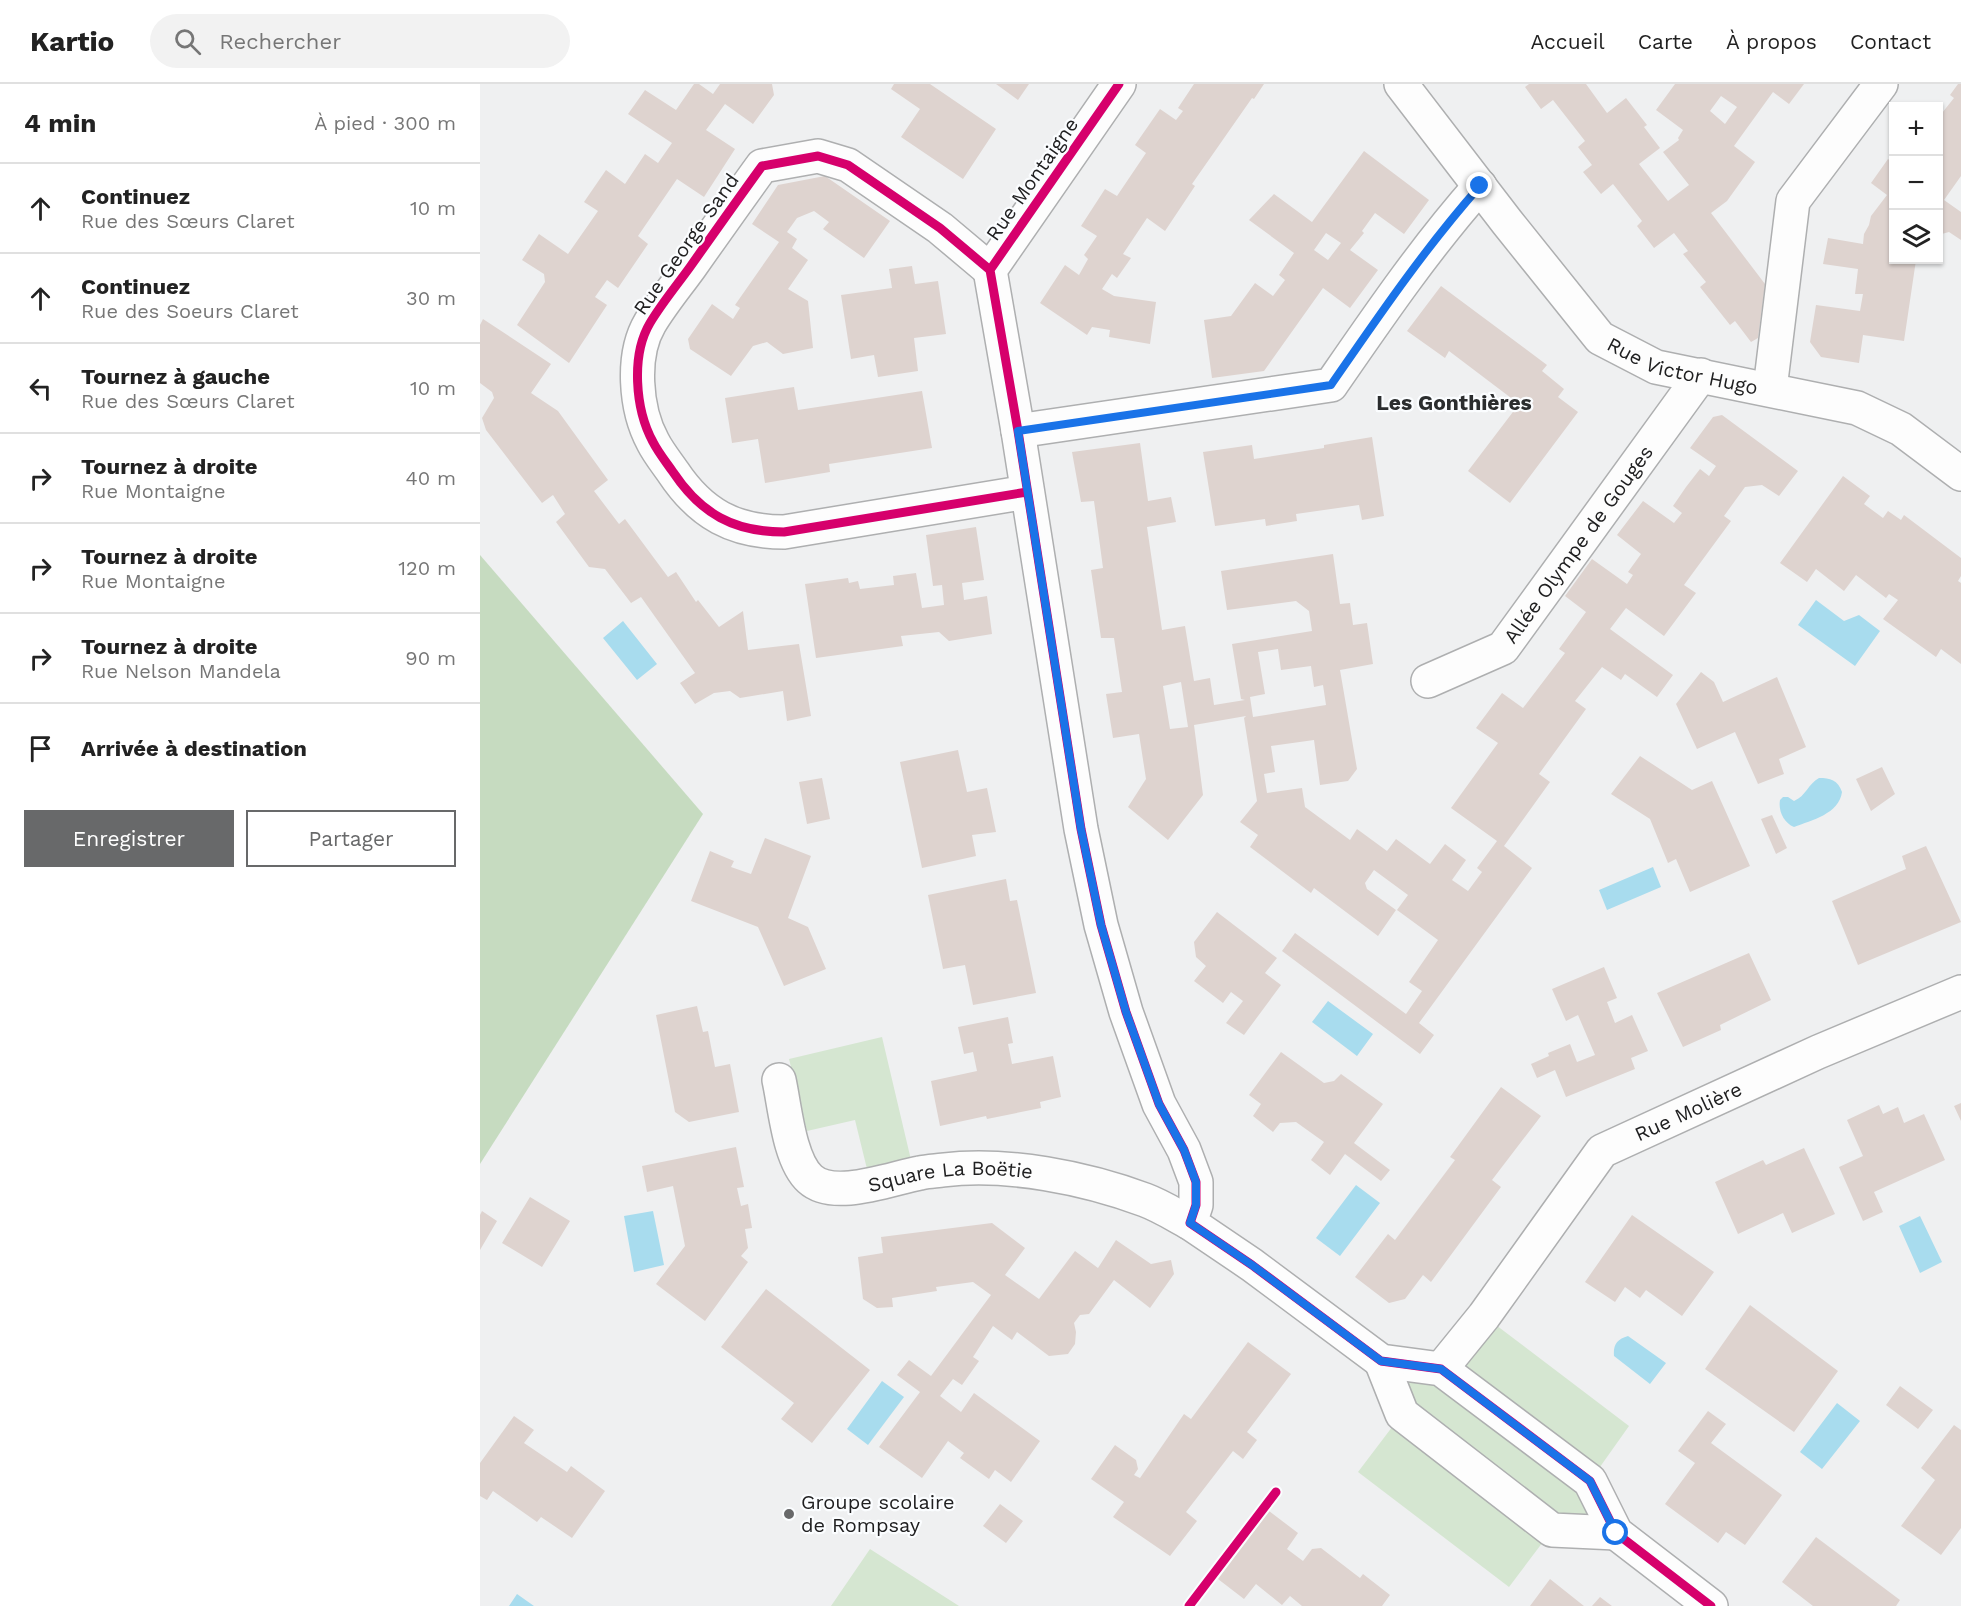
<!DOCTYPE html>
<html lang="fr">
<meta charset="utf-8">
<style>
body{margin:0;font-family:"Work Sans",sans-serif;background:#f2f2f2;color:#222}
.controls{position:absolute;right:18px;top:18px;display:grid;overflow:hidden;border-radius:0px;box-shadow:0 2px 4px #0004}
.controls button{width:54px;height:54px;display:grid;place-items:center;padding:0;border:0;border-bottom:2px solid #e0e0e0;background:#fff;color:#222;font:30px sans-serif}
.stop{position:absolute;width:18px;height:18px;margin:-14px;border:4px solid #1a73e8;border-radius:50%;background:#fff}
.stop.end{background:#1a73e8;border-color:#fff;box-shadow:0 2px 6px #0008}
.list{margin:0;padding:0;list-style:none}
h2{display:flex;justify-content:space-between;align-items:center;height:78px;margin:0;padding:0 24px;font-size:26px}
h2 small{font-size:20px;font-weight:400;color:#767676}
.list li{display:grid;grid-template-columns:39px 1fr auto;gap:18px;align-items:center;box-sizing:border-box;height:90px;padding:0 24px;border-top:2px solid #e0e0e0}
.list b{display:block;font-size:22px;white-space:nowrap}
.list p{margin:0;font-size:20px;white-space:nowrap;color:#767676}
.list em{font-size:20px;font-style:normal;color:#767676}
.actions{display:flex;gap:12px;padding:18px 24px}
.actions a{flex:1;padding:14px 0;border:2px solid #68696a;border-radius:0px;text-align:center;font-size:21px;color:#68696a}
.actions .main{background:#68696a;color:#fff}
.icon{flex:none;width:33px;height:33px;fill:none;stroke:currentColor;stroke-width:2;stroke-linecap:round;stroke-linejoin:round}
.map{position:relative;flex:none;width:1481px;height:1522px;overflow:hidden}
header{display:flex;align-items:center;gap:36px;box-sizing:border-box;height:84px;padding:0 30px;background:#fff;border-bottom:2px solid #e0e0e0}
header strong{font-size:28px}
nav{display:flex;gap:33px;margin-inline-start:auto;font-size:21px}
.search{width:420px;height:54px;background:#f2f2f2;display:flex;align-items:center;gap:15px;box-sizing:border-box;padding:0 21px;border-radius:33px;color:#767676;font-size:22px}
main{display:flex}
aside{flex:1;background:#fff}
.map>svg:first-child{display:block}
</style>
<header>
<strong>Kartio</strong>
<div class="search"><svg class="icon" aria-label="search" viewBox="0 0 24 24"><circle cx="10" cy="10" r="6"/><path d="M15 15l6 6"/></svg>Rechercher</div>
<nav><a>Accueil</a><a>Carte</a><a>À propos</a><a>Contact</a></nav>
</header>
<main>
<aside>
<h2>4 min<small>À pied · 300 m</small></h2>
<ul class="list">
<li><svg class="icon" aria-label="ahead" viewBox="0 0 24 24"><path d="M12 20V5M6 11l6-6 6 6"/></svg><div><b>Continuez</b><p>Rue des Sœurs Claret</p></div><em>10 m</em></li>
<li><svg class="icon" aria-label="ahead" viewBox="0 0 24 24"><path d="M12 20V5M6 11l6-6 6 6"/></svg><div><b>Continuez</b><p>Rue des Soeurs Claret</p></div><em>30 m</em></li>
<li><svg class="icon" aria-label="left" viewBox="0 0 24 24"><path d="M17 20v-9H6M10 6l-5 5 5 5"/></svg><div><b>Tournez à gauche</b><p>Rue des Sœurs Claret</p></div><em>10 m</em></li>
<li><svg class="icon" aria-label="right" viewBox="0 0 24 24"><path d="M7 20v-9h11M14 6l5 5-5 5"/></svg><div><b>Tournez à droite</b><p>Rue Montaigne</p></div><em>40 m</em></li>
<li><svg class="icon" aria-label="right" viewBox="0 0 24 24"><path d="M7 20v-9h11M14 6l5 5-5 5"/></svg><div><b>Tournez à droite</b><p>Rue Montaigne</p></div><em>120 m</em></li>
<li><svg class="icon" aria-label="right" viewBox="0 0 24 24"><path d="M7 20v-9h11M14 6l5 5-5 5"/></svg><div><b>Tournez à droite</b><p>Rue Nelson Mandela</p></div><em>90 m</em></li>
<li><svg class="icon" aria-label="arrive" viewBox="0 0 24 24"><path d="M6 21V4h12l-3 4 3 4H6"/></svg><div><b>Arrivée à destination</b></div></li>
</ul>
<div class="actions"><a class="main">Enregistrer</a><a>Partager</a></div>
</aside>
<div class="map">
<svg width="1481" height="1522" viewBox="0 0 1481 1522">
<rect width="100%" height="100%" fill="#eff0f1"/>
<path fill="#d5e6d1" d="M 402,953 L 431,1076 L 387,1085 L 375,1036 L 327,1047 L 309,975 Z
M 1004,1232 L 1149,1342 L 1110,1397 L 1136,1449 L 1072,1446 L 1029,1503 L 878,1388 L 922,1330 L 901,1277 L 961,1285 Z
M 390,1465 L 479,1522 L 351,1522 Z"/>
<path fill="#c6dbc0" d="M 0,471 L 223,730 L 0,1080 Z"/>
<path fill="#a8dcee" d="M 1336,516 L 1364,537 L 1379,531 L 1400,547 L 1375,582 L 1318,541 Z
M 143,537 L 177,580 L 157,596 L 123,554 Z
M 1339,694 C 1350,694 1358,696 1362,708 C 1359,730 1332,736 1314,743 C 1304,739 1298,727 1300,716 L 1303,713 L 1308,713 L 1314,717 C 1326,712 1328,700 1339,694 Z
M 1173,783 L 1181,803 L 1127,826 L 1119,806 Z
M 848,917 L 893,950 L 877,972 L 832,938 Z
M 876,1101 L 900,1119 L 860,1172 L 836,1154 Z
M 173,1127 L 184,1181 L 154,1188 L 144,1132 Z
M 1440,1132 L 1462,1178 L 1440,1189 L 1419,1142 Z
M 1148,1252 L 1186,1279 L 1170,1300 L 1134,1272 C 1133,1261 1137,1255 1148,1252 Z
M 402,1297 L 424,1313 L 388,1361 L 367,1345 Z
M 1357,1319 L 1380,1337 L 1342,1385 L 1320,1368 Z
M 37,1510 L 54,1522 L 29,1522 Z"/>
<path fill="#ded3cf" fill-rule="evenodd" d="M 214,0 L 219,0 L 233,10 L 240,0 L 292,0 L 294,11 L 273,40 L 245,20 L 226,46 L 255,65 L 224,113 L 197,95 L 158,152 L 168,160 L 138,204 L 127,196 L 115,213 L 127,221 L 89,279 L 37,241 L 65,198 L 64,190 L 42,176 L 59,150 L 88,170 L 118,127 L 104,118 L 126,86 L 145,100 L 165,70 L 178,79 L 192,59 L 148,30 L 165,6 L 196,26 Z
M 414,0 L 450,0 L 516,45 L 483,95 L 421,53 L 440,25 L 411,5 Z
M 516,0 L 549,0 L 538,16 Z
M 714,0 L 784,0 L 774,15 L 772,14 L 712,100 L 715,102 L 685,147 L 667,134 L 643,170 L 651,174 L 637,194 L 632,190 L 622,205 L 634,212 L 676,218 L 670,260 L 629,253 L 630,246 L 612,243 L 607,251 L 560,219 L 585,181 L 599,191 L 608,175 L 604,171 L 617,152 L 601,142 L 625,105 L 637,112 L 666,69 L 655,61 L 680,25 L 696,36 L 703,27 L 698,24 Z
M 1049,0 L 1106,0 L 1127,29 L 1146,14 L 1167,41 L 1164,43 L 1180,64 L 1159,80 L 1188,117 L 1209,101 L 1183,68 L 1199,56 L 1198,54 L 1203,46 L 1176,26 L 1195,0 L 1324,0 L 1309,20 L 1293,8 L 1254,62 L 1275,78 L 1247,117 L 1231,129 L 1285,200 L 1278,254 L 1271,258 L 1255,237 L 1250,241 L 1220,203 L 1226,198 L 1203,170 L 1208,167 L 1194,149 L 1174,164 L 1157,142 L 1162,137 L 1133,100 L 1121,110 L 1103,88 L 1112,81 L 1098,63 L 1105,57 L 1073,16 L 1061,25 L 1045,3 ZM 1241,12 L 1257,23 L 1245,40 L 1230,27 Z
M 1478,0 L 1481,0 L 1481,92 L 1464,116 L 1481,128 L 1481,156 L 1469,148 L 1458,151 L 1458,34 L 1474,14 L 1470,11 Z
M 884,67 L 949,116 L 924,150 L 895,129 L 882,147 L 884,149 L 870,166 L 898,186 L 870,224 L 843,204 L 784,287 L 732,294 L 724,236 L 751,232 L 775,199 L 793,212 L 805,196 L 799,191 L 814,169 L 769,136 L 794,110 L 832,138 ZM 846,149 L 861,159 L 848,176 L 834,166 Z
M 1408,75 L 1413,79 L 1413,176 L 1436,176 L 1424,257 L 1383,251 L 1379,279 L 1341,273 L 1330,258 L 1336,221 L 1380,227 L 1383,210 L 1375,210 L 1378,185 L 1343,180 L 1348,154 L 1383,160 L 1384,150 L 1389,141 L 1391,132 L 1407,111 L 1391,99 Z
M 345,92 L 410,137 L 384,174 L 343,145 L 349,138 L 334,127 L 317,134 L 307,148 L 317,155 L 312,164 L 328,176 L 308,205 L 328,217 L 333,264 L 303,270 L 287,258 L 273,262 L 251,292 L 210,265 L 208,255 L 232,220 L 253,235 L 260,224 L 255,221 L 299,158 L 272,140 L 298,101 Z
M 432,182 L 435,200 L 458,197 L 466,250 L 434,254 L 438,287 L 398,293 L 394,271 L 371,275 L 361,211 L 412,204 L 409,185 Z
M 961,202 L 1067,281 L 1062,287 L 1084,305 L 1078,313 L 1098,328 L 1030,419 L 988,387 L 1039,320 L 969,267 L 965,274 L 927,247 Z
M 3,235 L 71,280 L 51,309 L 78,327 L 128,396 L 114,407 L 139,440 L 145,435 L 188,493 L 196,488 L 216,518 L 218,516 L 239,543 L 263,527 L 268,566 L 319,560 L 331,632 L 307,637 L 303,607 L 260,614 L 250,607 L 234,609 L 215,620 L 200,599 L 215,589 L 161,513 L 151,519 L 125,485 L 109,483 L 76,438 L 85,430 L 73,411 L 62,419 L 6,346 L 2,334 L 14,314 L 12,308 L 0,299 L 0,241 Z
M 314,303 L 318,326 L 442,307 L 452,364 L 349,380 L 350,388 L 285,399 L 278,355 L 252,359 L 245,314 Z
M 1242,331 L 1318,387 L 1299,412 L 1282,401 L 1265,403 L 1244,432 L 1251,437 L 1204,501 L 1216,509 L 1184,552 L 1146,524 L 1130,545 L 1193,591 L 1177,613 L 1145,590 L 1141,596 L 1122,583 L 1095,617 L 1106,625 L 1059,690 L 1070,698 L 1024,762 L 1052,784 L 939,939 L 954,951 L 940,970 L 802,867 L 815,849 L 926,930 L 942,907 L 929,898 L 958,856 L 917,826 L 928,811 L 894,786 L 885,799 L 887,805 L 916,826 L 898,852 L 834,804 L 831,809 L 770,763 L 778,751 L 760,738 L 777,717 L 764,634 L 766,632 L 714,641 L 723,711 L 688,756 L 648,723 L 666,695 L 659,650 L 633,654 L 626,610 L 642,608 L 634,554 L 621,554 L 611,486 L 623,484 L 614,417 L 601,418 L 592,368 L 660,359 L 668,417 L 691,413 L 696,438 L 667,443 L 682,546 L 705,542 L 714,597 L 730,594 L 734,621 L 765,616 L 761,615 L 752,560 L 832,547 L 829,527 L 816,517 L 747,526 L 741,487 L 853,470 L 860,520 L 870,519 L 873,541 L 887,539 L 893,580 L 860,586 L 877,685 L 868,697 L 840,701 L 834,656 L 791,662 L 795,688 L 784,690 L 787,709 L 822,704 L 825,723 L 870,756 L 877,745 L 907,767 L 916,755 L 950,780 L 965,760 L 986,776 L 972,796 L 988,807 L 1002,788 L 997,784 L 1017,757 L 971,724 L 1018,659 L 996,644 L 1022,609 L 1043,624 L 1085,569 L 1079,565 L 1106,528 L 1085,512 L 1112,475 L 1147,500 L 1153,491 L 1148,488 L 1161,470 L 1137,451 L 1163,417 L 1194,439 L 1202,429 L 1193,422 L 1206,403 L 1220,385 L 1229,392 L 1236,382 L 1210,364 L 1233,333 ZM 798,565 L 801,586 L 831,582 L 834,603 L 843,601 L 846,621 L 773,633 L 770,613 L 785,610 L 778,568 ZM 701,598 L 708,643 L 690,645 L 683,602 Z
M 892,353 L 904,432 L 882,436 L 879,421 L 816,430 L 817,437 L 786,442 L 785,435 L 735,442 L 723,368 L 772,361 L 774,375 L 844,364 L 844,361 Z
M 1363,392 L 1390,412 L 1384,420 L 1403,434 L 1408,427 L 1421,436 L 1424,431 L 1481,474 L 1481,492 L 1478,497 L 1481,499 L 1481,580 L 1461,565 L 1456,573 L 1403,535 L 1418,516 L 1409,510 L 1406,514 L 1376,491 L 1364,507 L 1336,485 L 1327,498 L 1300,479 Z
M 496,443 L 504,496 L 482,499 L 484,516 L 507,512 L 512,550 L 469,557 L 459,548 L 421,552 L 423,562 L 336,574 L 325,500 L 368,494 L 369,499 L 378,497 L 380,505 L 414,501 L 413,492 L 436,489 L 442,524 L 464,521 L 462,501 L 453,502 L 446,451 Z
M 1221,588 L 1234,598 L 1243,618 L 1297,593 L 1326,663 L 1299,675 L 1304,690 L 1278,700 L 1255,648 L 1217,665 L 1196,620 Z
M 478,666 L 487,708 L 507,704 L 516,748 L 492,751 L 496,772 L 442,784 L 420,678 Z
M 1160,672 L 1212,706 L 1232,697 L 1270,782 L 1210,808 L 1196,775 L 1188,779 L 1170,735 L 1131,710 Z
M 1402,683 L 1415,710 L 1391,727 L 1376,695 Z
M 342,694 L 350,735 L 327,740 L 319,698 Z
M 1292,731 L 1307,764 L 1296,770 L 1281,735 Z
M 285,754 L 331,772 L 308,834 L 328,843 L 346,885 L 304,902 L 278,843 L 211,817 L 230,767 L 254,777 L 251,783 L 271,790 Z
M 1446,762 L 1481,838 L 1378,881 L 1352,817 L 1426,785 L 1422,772 Z
M 526,795 L 530,817 L 537,816 L 556,909 L 493,921 L 485,881 L 463,885 L 448,811 Z
M 737,828 L 797,874 L 785,889 L 801,901 L 764,951 L 746,939 L 763,917 L 751,908 L 743,919 L 714,897 L 726,882 L 716,873 L 714,858 Z
M 1269,869 L 1291,916 L 1240,941 L 1241,946 L 1203,963 L 1177,909 Z
M 1124,883 L 1137,914 L 1127,918 L 1135,939 L 1152,931 L 1168,967 L 1151,974 L 1155,985 L 1086,1013 L 1075,986 L 1057,994 L 1051,980 L 1069,972 L 1068,969 L 1090,960 L 1097,978 L 1115,971 L 1098,931 L 1086,937 L 1072,905 Z
M 217,922 L 223,948 L 228,947 L 235,983 L 250,980 L 259,1028 L 209,1038 L 195,1028 L 176,931 Z
M 528,933 L 533,959 L 528,960 L 532,980 L 573,972 L 581,1013 L 560,1018 L 561,1024 L 507,1035 L 506,1032 L 460,1042 L 451,997 L 497,987 L 493,968 L 484,970 L 478,943 Z
M 801,968 L 844,999 L 854,997 L 861,990 L 903,1020 L 874,1059 L 910,1086 L 901,1097 L 865,1070 L 850,1091 L 831,1076 L 844,1058 L 816,1038 L 800,1039 L 793,1048 L 773,1032 L 781,1020 L 769,1011 Z
M 1021,1003 L 1061,1032 L 1012,1096 L 1021,1103 L 951,1198 L 943,1191 L 925,1215 L 909,1219 L 875,1193 L 908,1150 L 915,1156 L 975,1076 L 970,1073 Z
M 1481,1019 L 1481,1037 L 1474,1022 Z
M 1399,1021 L 1403,1030 L 1418,1023 L 1424,1039 L 1444,1030 L 1465,1076 L 1394,1108 L 1403,1128 L 1383,1137 L 1359,1083 L 1383,1072 L 1367,1036 Z
M 256,1063 L 264,1103 L 257,1104 L 261,1122 L 268,1120 L 272,1144 L 265,1145 L 268,1164 L 261,1172 L 268,1178 L 225,1237 L 176,1200 L 205,1162 L 193,1102 L 167,1108 L 162,1082 Z
M 1324,1064 L 1355,1130 L 1312,1149 L 1303,1129 L 1258,1150 L 1235,1098 L 1283,1076 L 1286,1081 Z
M 50,1113 L 90,1137 L 62,1183 L 22,1159 Z
M 2,1127 L 17,1137 L 0,1166 L 0,1131 Z
M 1152,1131 L 1234,1188 L 1202,1232 L 1166,1206 L 1160,1214 L 1145,1203 L 1135,1218 L 1105,1198 Z
M 512,1139 L 545,1164 L 525,1191 L 559,1215 L 595,1167 L 618,1184 L 636,1156 L 671,1180 L 691,1176 L 694,1190 L 670,1224 L 634,1196 L 609,1230 L 600,1231 L 594,1239 L 596,1248 L 595,1260 L 588,1270 L 569,1272 L 537,1248 L 532,1256 L 513,1242 L 493,1273 L 499,1277 L 482,1301 L 473,1295 L 460,1312 L 481,1328 L 494,1309 L 560,1357 L 531,1398 L 515,1386 L 509,1395 L 480,1374 L 484,1369 L 468,1357 L 442,1394 L 399,1363 L 440,1308 L 417,1291 L 429,1276 L 451,1292 L 511,1211 L 493,1198 L 456,1203 L 457,1207 L 412,1214 L 413,1223 L 397,1224 L 383,1215 L 378,1173 L 403,1169 L 401,1153 Z
M 286,1205 L 390,1286 L 332,1359 L 301,1335 L 314,1319 L 241,1263 Z
M 1270,1221 L 1358,1287 L 1314,1348 L 1225,1285 Z
M 768,1258 L 811,1290 L 767,1348 L 777,1356 L 763,1375 L 753,1367 L 706,1428 L 717,1437 L 690,1472 L 633,1433 L 644,1418 L 611,1395 L 635,1361 L 656,1376 L 658,1385 L 654,1391 L 660,1394 L 704,1330 L 711,1335 Z
M 1420,1302 L 1453,1326 L 1438,1345 L 1406,1321 Z
M 1228,1327 L 1246,1340 L 1231,1359 L 1302,1411 L 1265,1461 L 1246,1448 L 1238,1459 L 1185,1420 L 1215,1379 L 1198,1367 Z
M 34,1332 L 54,1346 L 44,1359 L 87,1388 L 91,1382 L 125,1407 L 92,1454 L 61,1433 L 57,1438 L 13,1407 L 7,1416 L 0,1412 L 0,1379 Z
M 1474,1341 L 1481,1346 L 1481,1444 L 1461,1471 L 1421,1442 L 1455,1396 L 1441,1384 Z
M 520,1420 L 543,1437 L 526,1459 L 503,1442 Z
M 789,1427 L 818,1449 L 807,1465 L 823,1477 L 832,1465 L 841,1464 L 880,1494 L 883,1490 L 910,1511 L 902,1522 L 822,1522 L 810,1512 L 802,1521 L 776,1500 L 764,1515 L 738,1495 Z
M 1336,1453 L 1420,1516 L 1416,1522 L 1333,1522 L 1302,1498 Z
M 1070,1495 L 1104,1522 L 1050,1522 Z
M 1120,1513 L 1132,1522 L 1112,1522 Z"/>
<g fill="none" stroke-linecap="round" stroke-linejoin="round">
<defs>
<g id="minor">
<path d="M 639,0 L 510,186 L 538,347 L 601,745 L 621,841 L 646,928 L 679,1020 L 704,1066 L 716,1098 L 716,1121 L 710,1139 L 772,1181 L 901,1277 L 961,1285 L 1110,1397 L 1136,1449 L 1231,1522"/>
<path id="s1" d="M 921,0 L 1027,138 L 1120,254 L 1176,283 L 1377,324 L 1421,345 L 1481,390"/>
<path d="M 510,186 L 460,144 L 368,81 L 338,72 L 282,82 C 258,115 234,149 210,183 C 197,201 182,219 170,239 C 151,271 155,325 173,358 C 178,368 186,378 193,388 C 221,430 254,448 304,448 L 547,408"/>
<path d="M 1290,305 L 1313,117 L 1401,0"/>
<path d="M 538,347 L 851,301 C 898,233 945,164 1000,102"/>
<path id="s2" d="M 948,597 L 1023,564 L 1221,291"/>
<path id="s3" d="M 299,996 C 305,1023 309,1076 330,1095 C 354,1117 412,1094 440,1089 C 448,1087 456,1087 463,1086 C 527,1078 606,1094 665,1116 C 681,1122 695,1131 710,1139"/>
<path d="M 901,1277 L 922,1330 L 1072,1446 L 1136,1449"/>
<path id="s4" d="M 961,1285 L 1004,1232 L 1122,1067 L 1338,968 L 1481,908"/>
</g>
</defs>
<use href="#minor" stroke="#aeafb0" stroke-width="36"/>
<use href="#minor" stroke="#fdfdfd" stroke-width="33"/>
<defs>
<path id="cycleway" d="M 639,0 L 510,186 L 538,347 L 601,745 L 621,841 L 646,928 L 679,1020 L 704,1066 L 716,1098 L 716,1121 L 710,1139 L 772,1181 L 901,1277 L 961,1285 L 1110,1397 L 1136,1449 L 1231,1522
M 510,186 L 460,144 L 368,81 L 338,72 L 282,82 C 258,115 234,149 210,183 C 197,201 182,219 170,239 C 151,271 155,325 173,358 C 178,368 186,378 193,388 C 221,430 254,448 304,448 L 547,408
M 709,1522 L 796,1408"/>
</defs>
<use href="#cycleway" stroke="#fbfdff" stroke-width="13"/>
<use href="#cycleway" stroke="#d6006c" stroke-width="9"/>
</g>
<g fill="none" stroke-linecap="round" stroke-linejoin="round">
<path stroke="#1a73e8" stroke-width="8" d="M 1000,102 C 945,164 898,233 851,301 L 538,347 L 601,745 L 621,841 L 646,928 L 679,1020 L 704,1066 L 716,1098 L 716,1121 L 710,1139 L 772,1181 L 901,1277 L 961,1285 L 1110,1397 L 1136,1449"/>
</g>
<circle fill="#68696a" stroke="#fbfdff" stroke-width="2" cx="309" cy="1430" r="6"/>
<g text-anchor="middle" stroke-width="4.5" stroke-linejoin="round" paint-order="stroke">
<g font-size="20" fill="#202021" stroke="#fbfdff">
<text transform="translate(552 95) rotate(-55)" y="7">Rue Montaigne</text>
<text transform="translate(206 160) rotate(-55)" y="7">Rue George Sand</text>
<text dy="7" stroke="none"><textPath href="#s1" startOffset="411">Rue Victor Hugo</textPath></text>
<text dy="7" stroke="none"><textPath href="#s2" startOffset="210">Allée Olympe de Gouges</textPath></text>
<text dy="7" stroke="none"><textPath href="#s4" startOffset="366">Rue Molière</textPath></text>
<text dy="7" stroke="none"><textPath href="#s3" startOffset="249">Square La Boëtie</textPath></text>
</g>
<g font-size="20" fill="#202021" stroke="#fbfdff" text-anchor="start">
<text x="321" y="1425">Groupe scolaire<tspan x="321" dy="23">de Rompsay</tspan></text>
</g>
<g font-size="21" font-weight="bold" fill="#2b2d2e" stroke="#fbfdff">
<text x="974" y="326">Les Gonthières</text>
</g>
</g>
</svg>
<div class="controls">
<button>+</button>
<button>−</button>
<button><svg class="icon" aria-label="layers" viewBox="0 0 24 24"><path d="M12 4l9 5-9 5-9-5zM3 14l9 5 9-5"/></svg></button>
</div>
<div class="stop" style="left:1136px;top:1449px"></div>
<div class="stop end" style="left:1000px;top:102px"></div>
</div>
</main>
